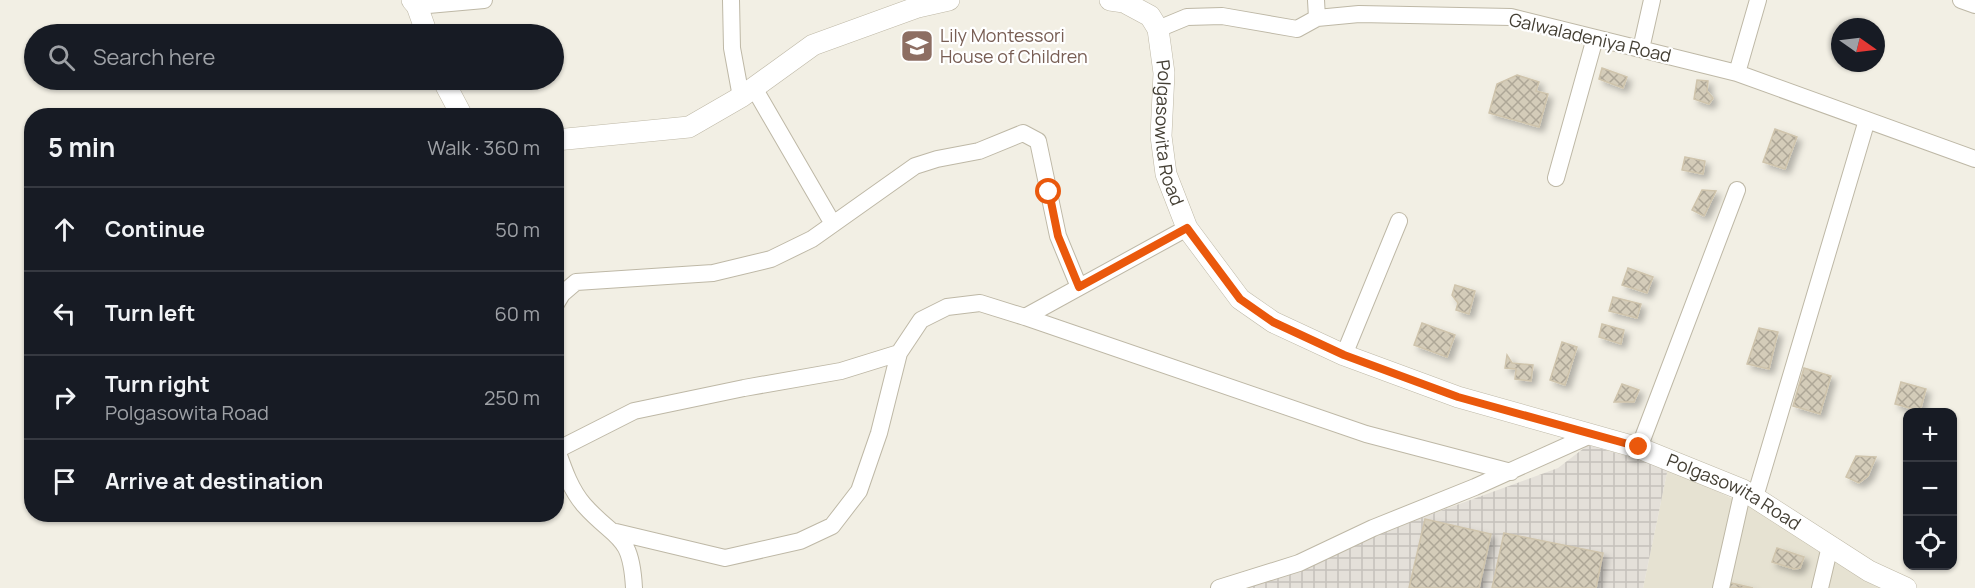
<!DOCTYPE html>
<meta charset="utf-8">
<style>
body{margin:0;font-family:Manrope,sans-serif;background:#242831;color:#f1f3f6}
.controls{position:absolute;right:18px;bottom:18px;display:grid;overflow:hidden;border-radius:12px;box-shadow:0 2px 4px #0004}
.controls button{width:54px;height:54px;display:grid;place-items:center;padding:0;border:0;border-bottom:2px solid #363941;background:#171b24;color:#f1f3f6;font:30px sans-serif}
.compass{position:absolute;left:1831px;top:18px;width:54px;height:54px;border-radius:50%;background:#171b24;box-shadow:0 2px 4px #0004;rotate:104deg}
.stop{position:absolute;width:18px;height:18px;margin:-14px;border:4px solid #ea580c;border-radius:50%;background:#fff}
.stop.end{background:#ea580c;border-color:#fff;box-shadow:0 2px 6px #0008}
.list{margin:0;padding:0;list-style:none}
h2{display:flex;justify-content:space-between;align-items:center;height:78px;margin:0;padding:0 24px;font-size:26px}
h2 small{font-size:20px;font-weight:400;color:#9ea1a6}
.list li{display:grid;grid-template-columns:39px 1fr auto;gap:18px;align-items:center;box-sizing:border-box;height:84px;padding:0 24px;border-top:2px solid #363941}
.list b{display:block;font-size:22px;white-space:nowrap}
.list p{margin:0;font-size:20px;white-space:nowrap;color:#9ea1a6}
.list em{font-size:20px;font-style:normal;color:#9ea1a6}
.icon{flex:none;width:33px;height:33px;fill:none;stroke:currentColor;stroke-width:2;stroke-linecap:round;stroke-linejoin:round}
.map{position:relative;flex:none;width:1975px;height:588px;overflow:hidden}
.search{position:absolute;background:#171b24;box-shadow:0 2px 4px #0004;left:24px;top:24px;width:540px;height:66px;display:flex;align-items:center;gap:15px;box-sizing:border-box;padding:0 21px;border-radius:33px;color:#9ea1a6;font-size:22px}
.panel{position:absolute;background:#171b24;box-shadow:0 2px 4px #0004;left:24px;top:108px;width:540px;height:414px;border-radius:24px}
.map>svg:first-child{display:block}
</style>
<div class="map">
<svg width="1975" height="588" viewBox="0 0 1975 588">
<defs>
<pattern id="industrial-grid" width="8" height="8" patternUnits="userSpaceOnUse" patternTransform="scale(1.5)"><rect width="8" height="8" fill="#e4e0d9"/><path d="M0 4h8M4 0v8" fill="none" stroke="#c5c1bb"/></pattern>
<pattern id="building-cross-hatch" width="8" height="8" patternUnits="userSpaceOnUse" patternTransform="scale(1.5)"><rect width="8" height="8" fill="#d4ccb9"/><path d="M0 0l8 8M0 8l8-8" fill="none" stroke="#aea797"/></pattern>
<filter id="shadow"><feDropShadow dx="4.5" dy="4.5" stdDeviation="3" flood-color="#0004"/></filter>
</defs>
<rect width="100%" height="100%" fill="#f2efe4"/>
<path fill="#e6e2d2" d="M 1668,468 L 1752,508 L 1887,588 L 1643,588 Z"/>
<path fill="url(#industrial-grid)" d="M 1588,445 L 1668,468 L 1643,588 L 1229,588 L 1558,468 Z"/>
<path fill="url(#building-cross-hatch)" stroke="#cfc4ac" stroke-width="1.5" filter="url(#shadow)" d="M 1602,68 L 1627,77 L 1623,88 L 1599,79 Z
M 1517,75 L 1539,82 L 1536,91 L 1548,94 L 1539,127 L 1489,113 L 1497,84 Z
M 1697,80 L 1708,81 L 1707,91 L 1713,98 L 1709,104 L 1694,99 Z
M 1775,129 L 1797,137 L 1785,169 L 1763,162 Z
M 1685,157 L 1705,161 L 1703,174 L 1682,170 Z
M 1702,190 L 1716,191 L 1704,216 L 1692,210 Z
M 1628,268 L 1653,277 L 1647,293 L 1622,285 Z
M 1455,285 L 1475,291 L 1469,314 L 1456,310 L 1458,303 L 1452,295 Z
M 1613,297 L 1641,304 L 1637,318 L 1609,311 Z
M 1422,323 L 1455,335 L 1447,357 L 1414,345 Z
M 1602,324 L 1624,330 L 1621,344 L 1599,337 Z
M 1759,328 L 1778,332 L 1769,369 L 1747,364 Z
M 1562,342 L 1577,347 L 1565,385 L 1550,380 Z
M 1507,355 L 1512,363 L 1533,365 L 1531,381 L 1515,379 L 1516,369 L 1505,368 Z
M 1804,368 L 1831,376 L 1820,414 L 1793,406 Z
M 1901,382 L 1926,389 L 1920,411 L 1895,404 Z
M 1622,384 L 1639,390 L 1634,402 L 1614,402 Z
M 1856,456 L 1876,457 L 1868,476 L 1859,483 L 1846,477 Z
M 1425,519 L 1491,534 L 1479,588 L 1409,588 Z
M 1504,533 L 1603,553 L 1596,588 L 1492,588 Z
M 1777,548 L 1804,557 L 1800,568 L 1794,569 L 1772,562 Z
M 1727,582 L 1753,588 L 1726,588 Z"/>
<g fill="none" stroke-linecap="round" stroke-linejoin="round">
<defs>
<path id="minor" d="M 731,0 L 732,48 L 741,97
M 1316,0 L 1317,18
M 1961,0 L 1975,5
M 417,6 L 484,0
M 1158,29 L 1187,17 L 1222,16 L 1297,29 L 1317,18 L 1359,14 L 1511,17 L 1737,73 L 1975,159
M 1641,49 L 1652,0
M 1737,73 L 1758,0
M 754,88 L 833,224
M 1556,178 L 1595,38
M 1187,228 L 1025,317 L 1366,434 L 1511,472
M 556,304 L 562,294 L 576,282 L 713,273 L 771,259 L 812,239 L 915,166 L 937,159 L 979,151 L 1023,133 L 1038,141 L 1058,236 L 1079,287
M 1344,355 L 1399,221
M 556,447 C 563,467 570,489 584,505 C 616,541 631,532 634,588
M 1639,448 L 1737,190
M 557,450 L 634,411 L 744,388 L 841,371 L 899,353
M 1755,497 L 1867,120
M 616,532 L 725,558 L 800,541 L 832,526 L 859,491 L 879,433 L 899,353 L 921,320 L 947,307 L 980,303 L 1025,317
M 1219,588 L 1299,563 L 1373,528 L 1475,487 L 1593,434
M 1721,588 L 1743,490
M 1820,588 L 1830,546"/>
<g id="tertiary">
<path d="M 412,0 L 417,6 L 427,34"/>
<path id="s1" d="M 1110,0 L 1124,2 L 1150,16 L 1158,29 L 1164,73 L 1161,136 L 1166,174 L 1187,228 L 1240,299 L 1273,322 L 1344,355 L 1458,397 L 1639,448 L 1743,490 L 1869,571 L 1906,588"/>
<path d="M 443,80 L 462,116"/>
<path d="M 556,140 L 689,127 L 741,97 L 813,45 L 918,7 L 949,0"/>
</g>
</defs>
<use href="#minor" stroke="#beb8a6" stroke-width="18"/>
<use href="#tertiary" stroke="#beb8a6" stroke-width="22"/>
<use href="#minor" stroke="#fff" stroke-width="16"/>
<use href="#tertiary" stroke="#fff" stroke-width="21"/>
</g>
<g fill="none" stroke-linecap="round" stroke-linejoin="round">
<path stroke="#ea580c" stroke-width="8" d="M 1049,192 L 1058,236 L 1079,287 L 1187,228 L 1240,299 L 1273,322 L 1344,355 L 1458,397 L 1639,447"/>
</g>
<defs>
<symbol id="school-square" viewBox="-11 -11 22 22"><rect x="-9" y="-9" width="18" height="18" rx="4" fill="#8d6e63" stroke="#fff"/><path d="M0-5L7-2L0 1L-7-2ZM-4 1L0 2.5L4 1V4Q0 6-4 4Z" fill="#fff"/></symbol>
</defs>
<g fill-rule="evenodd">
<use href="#school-square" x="898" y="27" width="38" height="38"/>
</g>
<g text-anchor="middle" stroke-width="4.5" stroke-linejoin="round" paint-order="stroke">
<g font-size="18" fill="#785e54" stroke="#fff" text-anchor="start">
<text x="940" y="42">Lily Montessori<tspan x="940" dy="21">House of Children</tspan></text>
</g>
<g font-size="18" fill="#443f34" stroke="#fff">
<text transform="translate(1590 38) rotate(13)" y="6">Galwaladeniya Road</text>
<text dy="6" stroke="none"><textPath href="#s1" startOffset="164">Polgasowita Road</textPath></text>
<text dy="6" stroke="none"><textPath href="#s1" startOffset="884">Polgasowita Road</textPath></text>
</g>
</g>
</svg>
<div class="controls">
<button>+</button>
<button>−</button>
<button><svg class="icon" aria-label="locate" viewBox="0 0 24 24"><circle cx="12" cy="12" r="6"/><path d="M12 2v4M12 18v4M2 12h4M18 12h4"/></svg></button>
</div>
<svg class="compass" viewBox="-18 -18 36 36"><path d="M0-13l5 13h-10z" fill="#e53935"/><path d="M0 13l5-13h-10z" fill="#9ea1a6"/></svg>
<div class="stop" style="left:1049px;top:192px"></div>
<div class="stop end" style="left:1639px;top:447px"></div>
<div class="search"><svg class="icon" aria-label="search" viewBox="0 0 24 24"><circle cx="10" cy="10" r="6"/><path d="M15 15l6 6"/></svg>Search here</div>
<section class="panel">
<h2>5 min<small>Walk · 360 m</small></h2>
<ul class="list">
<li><svg class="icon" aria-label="ahead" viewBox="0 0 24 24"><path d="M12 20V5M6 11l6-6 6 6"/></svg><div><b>Continue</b></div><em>50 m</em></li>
<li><svg class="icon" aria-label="left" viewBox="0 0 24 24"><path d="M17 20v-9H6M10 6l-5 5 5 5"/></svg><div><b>Turn left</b></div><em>60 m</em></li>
<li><svg class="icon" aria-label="right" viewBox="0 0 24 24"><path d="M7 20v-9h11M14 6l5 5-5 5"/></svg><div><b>Turn right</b><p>Polgasowita Road</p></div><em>250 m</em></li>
<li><svg class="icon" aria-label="arrive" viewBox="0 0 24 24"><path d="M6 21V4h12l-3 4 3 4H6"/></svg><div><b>Arrive at destination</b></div></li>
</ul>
</section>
</div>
